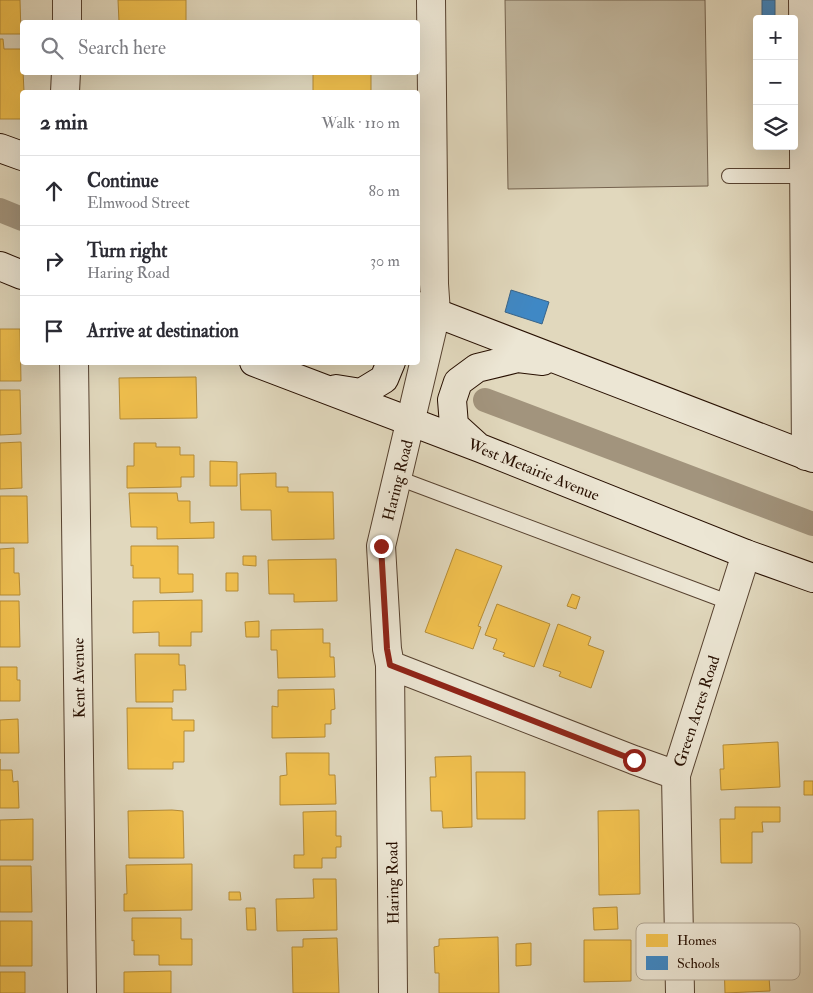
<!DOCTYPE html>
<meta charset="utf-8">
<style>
body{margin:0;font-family:"IM FELL Double Pica",serif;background:#f7f7f7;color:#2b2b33}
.controls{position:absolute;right:15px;top:15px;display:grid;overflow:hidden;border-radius:5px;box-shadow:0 5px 20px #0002}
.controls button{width:45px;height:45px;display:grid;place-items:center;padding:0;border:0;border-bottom:1px solid #e1e1e2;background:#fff;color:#2b2b33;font:25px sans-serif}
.stop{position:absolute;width:15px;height:15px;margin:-11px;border:4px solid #8f2418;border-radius:50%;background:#fff}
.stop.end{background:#8f2418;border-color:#fff;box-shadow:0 1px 5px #0008}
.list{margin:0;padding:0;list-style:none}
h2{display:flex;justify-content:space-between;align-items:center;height:65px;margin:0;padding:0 20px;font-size:21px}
h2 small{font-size:16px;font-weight:400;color:#7c7c81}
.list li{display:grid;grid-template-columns:32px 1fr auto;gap:15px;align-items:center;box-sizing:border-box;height:70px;padding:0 20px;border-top:1px solid #e1e1e2}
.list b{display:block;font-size:19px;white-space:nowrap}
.list p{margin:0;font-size:16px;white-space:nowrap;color:#7c7c81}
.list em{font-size:16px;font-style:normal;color:#7c7c81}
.icon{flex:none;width:28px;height:28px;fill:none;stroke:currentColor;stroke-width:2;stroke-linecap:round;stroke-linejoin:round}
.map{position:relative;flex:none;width:813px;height:993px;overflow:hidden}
.search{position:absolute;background:#fff;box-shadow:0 5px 20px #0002;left:20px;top:20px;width:400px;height:55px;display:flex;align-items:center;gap:12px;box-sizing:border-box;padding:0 18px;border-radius:5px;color:#7c7c81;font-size:19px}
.panel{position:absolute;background:#fff;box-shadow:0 5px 20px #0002;left:20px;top:90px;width:400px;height:275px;border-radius:5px}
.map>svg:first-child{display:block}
</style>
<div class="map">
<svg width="813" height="993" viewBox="0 0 813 993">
<rect width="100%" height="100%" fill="#e1d8bd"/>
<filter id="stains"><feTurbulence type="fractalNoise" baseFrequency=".004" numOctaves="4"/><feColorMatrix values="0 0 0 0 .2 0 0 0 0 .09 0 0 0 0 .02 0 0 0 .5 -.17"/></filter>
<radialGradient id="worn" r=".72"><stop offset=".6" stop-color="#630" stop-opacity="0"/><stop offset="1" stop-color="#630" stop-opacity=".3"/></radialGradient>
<path fill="#c1b69d" stroke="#74624e" d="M 505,0 L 705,0 L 708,186 L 508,189 Z"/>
<path fill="#f2c14e" stroke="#b58c37" d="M 0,0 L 20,0 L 21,34 L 0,34 Z
M 118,0 L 186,0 L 186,22 L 119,22 Z
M 0,39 L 3,39 L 4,49 L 22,49 L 24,92 L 22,92 L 22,119 L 0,119 Z
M 313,72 L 371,72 L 371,92 L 313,92 Z
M 0,329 L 20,329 L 21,381 L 0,381 Z
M 196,377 L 197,418 L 120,419 L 119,378 Z
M 0,390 L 20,390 L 21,434 L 0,435 Z
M 21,442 L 22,488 L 0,489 L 0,443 Z
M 134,443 L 156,443 L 156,447 L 180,447 L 180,455 L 194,455 L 194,477 L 181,477 L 181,487 L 127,488 L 127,466 L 134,466 Z
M 210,461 L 237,462 L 237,486 L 210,486 Z
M 276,473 L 276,487 L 288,487 L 288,492 L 333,492 L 334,539 L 272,540 L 271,510 L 241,510 L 240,474 Z
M 129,493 L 177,493 L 178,501 L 190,501 L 190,523 L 214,522 L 214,538 L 157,539 L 157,527 L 131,527 Z
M 0,496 L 27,496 L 28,543 L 0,543 Z
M 131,546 L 178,546 L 178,574 L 193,574 L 193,592 L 160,593 L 160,578 L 133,578 L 133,565 L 131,566 Z
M 14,548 L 14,573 L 19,573 L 20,595 L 0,595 L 0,549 Z
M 456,549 L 502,566 L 478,626 L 481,627 L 473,649 L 425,632 Z
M 243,556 L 256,556 L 256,566 L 243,565 Z
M 336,559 L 337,601 L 294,602 L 294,594 L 269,594 L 268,560 Z
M 226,573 L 238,573 L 238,591 L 226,591 Z
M 572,594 L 580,597 L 576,609 L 567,606 Z
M 202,600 L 202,632 L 191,632 L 191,646 L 159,646 L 159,632 L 133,633 L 133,601 Z
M 0,601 L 19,601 L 20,647 L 0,647 Z
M 497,604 L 550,624 L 534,667 L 503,656 L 505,653 L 493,649 L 497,639 L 485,635 Z
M 259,621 L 259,637 L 246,637 L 245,622 Z
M 558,624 L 591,637 L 588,645 L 604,651 L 591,688 L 559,676 L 561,672 L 543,666 Z
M 323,629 L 323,643 L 330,643 L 330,657 L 334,657 L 335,677 L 278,678 L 277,650 L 271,650 L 271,630 Z
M 135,654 L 179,654 L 179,665 L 185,665 L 186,690 L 173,690 L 173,702 L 136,702 Z
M 0,667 L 17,667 L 17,680 L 20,680 L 20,701 L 0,701 Z
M 334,689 L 335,709 L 331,710 L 331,724 L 325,724 L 325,737 L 272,738 L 272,706 L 278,707 L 278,690 Z
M 127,708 L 172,708 L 172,720 L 194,720 L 194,731 L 184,731 L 184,762 L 173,762 L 173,769 L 128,769 Z
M 18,719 L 19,753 L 0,753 L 0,720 Z
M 778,742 L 780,787 L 721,790 L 720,769 L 724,769 L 723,745 Z
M 286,753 L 329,753 L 329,775 L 335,775 L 336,804 L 280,805 L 280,776 L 287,775 Z
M 471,756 L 472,827 L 443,828 L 442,811 L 431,811 L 430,777 L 436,777 L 435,757 Z
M 0,759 L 0,770 L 12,770 L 13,782 L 18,781 L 19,808 L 0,808 Z
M 476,772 L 525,772 L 525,819 L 477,819 Z
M 804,781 L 813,781 L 813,795 L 804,795 Z
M 735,807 L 780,807 L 780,822 L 762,822 L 763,832 L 752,832 L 752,863 L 721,863 L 720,819 L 735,819 Z
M 172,810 L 183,811 L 184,858 L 129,858 L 128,811 Z
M 639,810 L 640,894 L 599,895 L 598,811 Z
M 336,811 L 336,836 L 341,836 L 341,847 L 336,847 L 336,858 L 322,858 L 322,868 L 294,868 L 294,855 L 304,855 L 303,812 Z
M 33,819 L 33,860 L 0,860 L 0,820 Z
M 192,864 L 192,910 L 124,911 L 124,894 L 127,894 L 126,865 Z
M 0,866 L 31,866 L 32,912 L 0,912 Z
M 313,879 L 336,879 L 337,930 L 277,931 L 276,899 L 314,898 Z
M 229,892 L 240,892 L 241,900 L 229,900 Z
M 617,907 L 618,929 L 594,930 L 593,908 Z
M 246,908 L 255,908 L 256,930 L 247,930 Z
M 132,918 L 181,918 L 181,939 L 192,939 L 192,965 L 159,965 L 159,955 L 134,955 L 134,940 L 132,941 Z
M 0,921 L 32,921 L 32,966 L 0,966 Z
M 776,931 L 777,976 L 769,977 L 770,991 L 725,993 L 724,960 L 749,959 L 748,932 Z
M 498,937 L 499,993 L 439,993 L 439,973 L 435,973 L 434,947 L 439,946 L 439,939 Z
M 337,938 L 339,993 L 293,993 L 292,947 L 303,947 L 303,939 Z
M 584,940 L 631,940 L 631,981 L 584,982 Z
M 531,943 L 531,965 L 516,966 L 516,944 Z
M 171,971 L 171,993 L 124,993 L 124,972 Z
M 0,972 L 25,972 L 25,993 L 0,993 Z"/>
<path fill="#3f88c5" stroke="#38648a" d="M 762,0 L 775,0 L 775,19 L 762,19 Z
M 511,290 L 549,302 L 542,324 L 505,312 Z"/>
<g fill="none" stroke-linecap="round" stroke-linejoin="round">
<path stroke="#a2947d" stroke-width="24" d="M 0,210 L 22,219
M 485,400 L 813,524"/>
<defs>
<path id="lane" d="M 729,176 L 804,176
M 398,478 L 731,603"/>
<path id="street" d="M 803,0 L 806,456
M 67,22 L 67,0
M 65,92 L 66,72
M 74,362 L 82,993
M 390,665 L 634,760 L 676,775
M 393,993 L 390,665 L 387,649 L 381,546 L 436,313 L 434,284 L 431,0
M 680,993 L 676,775 L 746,554"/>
<path id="secondary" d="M 0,148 L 22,156
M 0,266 L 22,275
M 418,306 L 813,458
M 254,362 L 480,448 L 746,554 L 813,578
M 336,389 L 361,393 L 384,379 L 391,362
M 476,445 L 454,425 L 452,400 L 458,382 L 477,368 L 518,358 L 543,361"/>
</defs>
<use href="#lane" stroke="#56412f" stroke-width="16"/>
<use href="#street" stroke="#56412f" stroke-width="30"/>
<use href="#secondary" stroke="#270f00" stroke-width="30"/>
<use href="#lane" stroke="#ece6d4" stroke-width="14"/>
<use href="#street" stroke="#ece6d4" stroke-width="28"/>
<use href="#secondary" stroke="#ece6d4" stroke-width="28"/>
</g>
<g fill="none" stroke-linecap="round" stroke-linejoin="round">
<path stroke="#8f2418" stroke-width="6" d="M 381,546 L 387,649 L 390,665 L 634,760"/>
</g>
<g text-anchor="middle" stroke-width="5" stroke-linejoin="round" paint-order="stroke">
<g font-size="16" fill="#270f00" stroke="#ece6d4">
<text transform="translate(534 469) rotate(22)" y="6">West Metairie Avenue</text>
<text transform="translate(397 480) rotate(-76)" y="6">Haring Road</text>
<text transform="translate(78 678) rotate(-91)" y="6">Kent Avenue</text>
<text transform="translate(696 711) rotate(-72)" y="6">Green Acres Road</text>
<text transform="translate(392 883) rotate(-91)" y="6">Haring Road</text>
</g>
</g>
<rect x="636" y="923" width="164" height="57" rx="8" fill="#ece6d4" stroke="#b1a694" stroke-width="1"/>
<rect x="646" y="934" width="22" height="13" fill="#f2c14e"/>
<rect x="646" y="956" width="22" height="14" fill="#3f88c5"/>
<g font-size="14" fill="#270f00">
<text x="677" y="945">Homes</text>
<text x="677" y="968">Schools</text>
</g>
<rect width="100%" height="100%" filter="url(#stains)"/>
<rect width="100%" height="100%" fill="url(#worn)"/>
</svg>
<div class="controls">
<button>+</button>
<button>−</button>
<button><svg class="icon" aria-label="layers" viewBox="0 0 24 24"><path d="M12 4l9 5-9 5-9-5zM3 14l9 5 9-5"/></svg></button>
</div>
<div class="stop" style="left:634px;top:760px"></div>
<div class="stop end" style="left:381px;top:546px"></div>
<div class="search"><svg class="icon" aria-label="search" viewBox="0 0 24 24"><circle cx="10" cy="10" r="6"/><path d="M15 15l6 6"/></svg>Search here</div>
<section class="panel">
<h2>2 min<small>Walk · 110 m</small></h2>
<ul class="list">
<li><svg class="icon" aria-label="ahead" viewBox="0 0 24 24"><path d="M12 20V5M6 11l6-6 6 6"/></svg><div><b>Continue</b><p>Elmwood Street</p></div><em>80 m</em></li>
<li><svg class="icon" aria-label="right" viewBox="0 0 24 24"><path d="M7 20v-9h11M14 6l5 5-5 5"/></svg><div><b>Turn right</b><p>Haring Road</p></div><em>30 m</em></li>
<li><svg class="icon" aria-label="arrive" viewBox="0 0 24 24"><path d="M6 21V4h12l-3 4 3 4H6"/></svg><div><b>Arrive at destination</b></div></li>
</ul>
</section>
</div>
